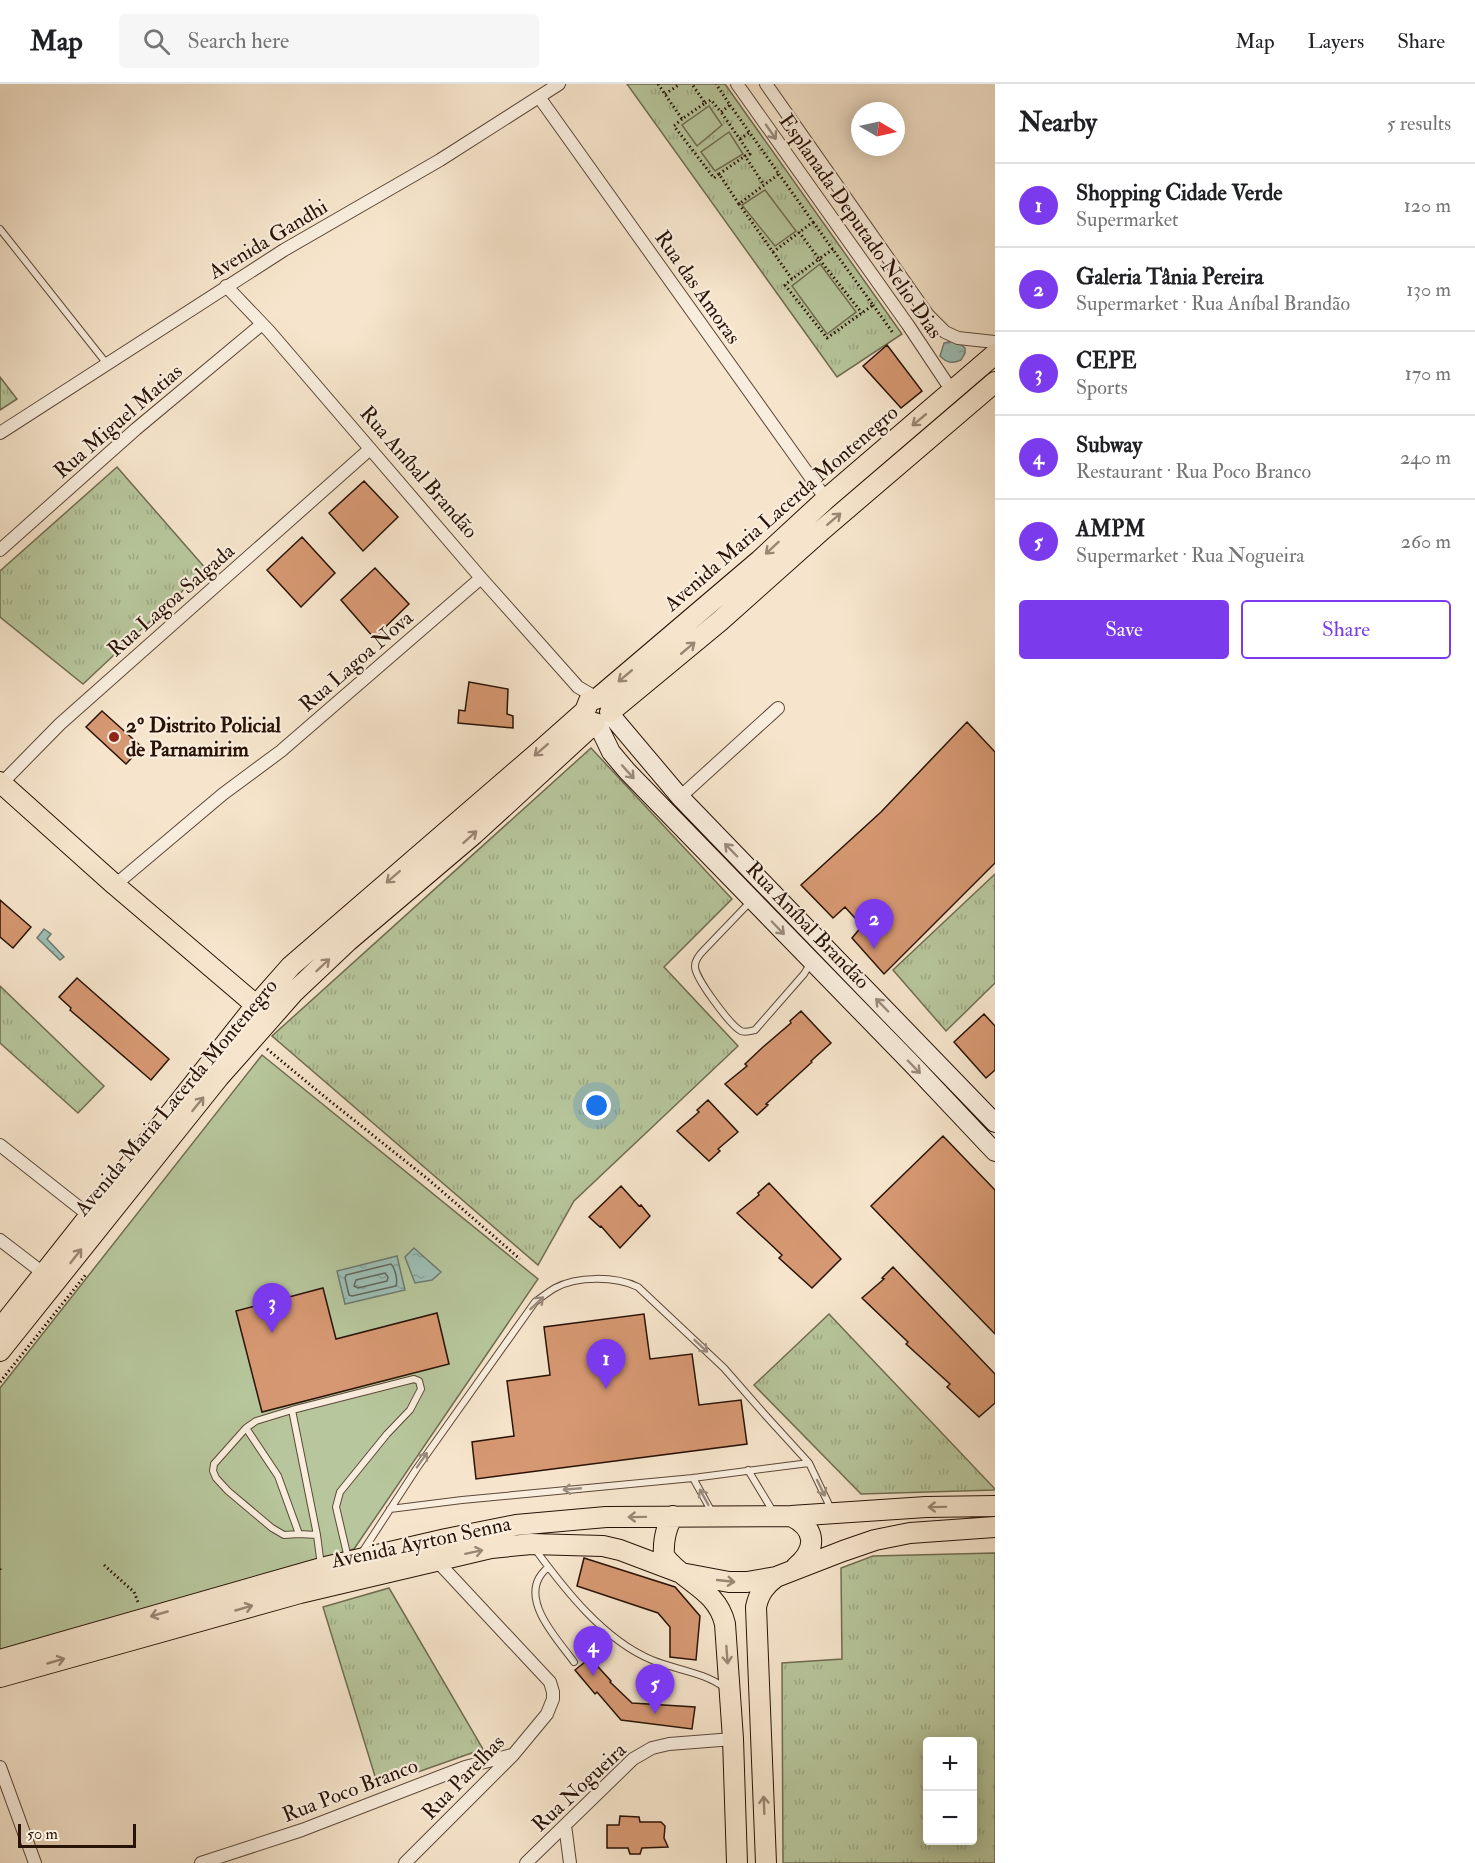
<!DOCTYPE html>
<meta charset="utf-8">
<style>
body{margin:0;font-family:"IM FELL Double Pica",serif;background:#f6f6f6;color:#202124}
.controls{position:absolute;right:18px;bottom:18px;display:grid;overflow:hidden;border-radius:6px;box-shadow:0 3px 15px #0003}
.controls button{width:54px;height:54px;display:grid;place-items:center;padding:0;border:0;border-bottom:2px solid #e0e0e0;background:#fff;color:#202124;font:30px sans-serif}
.compass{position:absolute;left:851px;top:18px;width:54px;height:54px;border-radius:50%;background:#fff;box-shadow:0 3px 15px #0003;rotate:99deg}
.scale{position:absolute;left:18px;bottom:15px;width:118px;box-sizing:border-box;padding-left:6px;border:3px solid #291206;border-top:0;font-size:16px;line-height:21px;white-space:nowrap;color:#291206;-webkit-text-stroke:4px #f9eede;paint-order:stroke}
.you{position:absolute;left:597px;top:1022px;width:21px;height:21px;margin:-15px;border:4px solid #fff;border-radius:50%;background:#1a73e8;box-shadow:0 0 0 9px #1a73e833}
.badge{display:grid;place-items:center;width:39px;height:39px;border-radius:50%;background:#7c3aed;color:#fff;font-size:20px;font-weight:700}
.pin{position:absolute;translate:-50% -50px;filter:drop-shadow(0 2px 3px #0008)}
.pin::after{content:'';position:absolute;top:32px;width:21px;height:18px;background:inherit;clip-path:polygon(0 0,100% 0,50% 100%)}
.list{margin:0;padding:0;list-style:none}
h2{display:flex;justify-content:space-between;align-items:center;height:78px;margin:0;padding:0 24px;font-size:26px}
h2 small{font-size:20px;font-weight:400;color:#757577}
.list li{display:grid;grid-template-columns:39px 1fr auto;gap:18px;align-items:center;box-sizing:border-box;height:84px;padding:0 24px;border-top:2px solid #e0e0e0}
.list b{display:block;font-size:22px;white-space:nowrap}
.list p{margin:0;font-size:20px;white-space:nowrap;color:#757577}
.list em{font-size:20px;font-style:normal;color:#757577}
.actions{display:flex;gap:12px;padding:18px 24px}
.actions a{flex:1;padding:14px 0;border:2px solid #7c3aed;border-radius:6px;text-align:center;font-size:21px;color:#7c3aed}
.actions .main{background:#7c3aed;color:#fff}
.icon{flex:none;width:33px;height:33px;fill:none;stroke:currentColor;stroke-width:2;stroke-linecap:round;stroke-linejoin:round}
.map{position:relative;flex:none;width:995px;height:1779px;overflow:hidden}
header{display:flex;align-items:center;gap:36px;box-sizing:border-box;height:84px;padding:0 30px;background:#fff;border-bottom:2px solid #e0e0e0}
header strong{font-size:28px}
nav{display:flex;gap:33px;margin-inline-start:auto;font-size:21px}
.search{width:420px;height:54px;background:#f6f6f6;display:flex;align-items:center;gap:15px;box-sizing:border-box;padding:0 21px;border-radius:6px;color:#757577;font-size:22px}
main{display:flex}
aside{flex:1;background:#fff}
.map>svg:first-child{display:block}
</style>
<header>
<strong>Map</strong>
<div class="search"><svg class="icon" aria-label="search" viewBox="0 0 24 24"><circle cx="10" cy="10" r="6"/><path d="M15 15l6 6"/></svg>Search here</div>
<nav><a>Map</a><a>Layers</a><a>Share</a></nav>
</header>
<main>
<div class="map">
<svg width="995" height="1779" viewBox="0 0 995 1779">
<defs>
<pattern id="grass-tufts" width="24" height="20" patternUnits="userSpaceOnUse" patternTransform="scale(1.5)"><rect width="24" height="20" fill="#b7c69c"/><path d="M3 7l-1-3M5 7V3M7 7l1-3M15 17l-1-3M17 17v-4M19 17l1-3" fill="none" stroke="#9da985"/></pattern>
<pattern id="water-ripples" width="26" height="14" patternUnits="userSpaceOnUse" patternTransform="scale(1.5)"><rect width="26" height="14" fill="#9dbfb6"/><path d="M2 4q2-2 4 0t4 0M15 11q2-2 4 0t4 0" fill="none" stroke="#87a39b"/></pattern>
</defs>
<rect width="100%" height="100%" fill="#f6e5cc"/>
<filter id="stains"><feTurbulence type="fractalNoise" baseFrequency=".00333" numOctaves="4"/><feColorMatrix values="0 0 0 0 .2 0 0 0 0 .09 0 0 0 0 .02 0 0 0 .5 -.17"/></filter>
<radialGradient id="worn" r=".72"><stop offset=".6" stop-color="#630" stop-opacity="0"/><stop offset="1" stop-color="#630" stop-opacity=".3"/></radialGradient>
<path fill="url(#grass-tufts)" stroke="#706c51" stroke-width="1.5" fill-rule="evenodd" d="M 627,0 L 725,0 L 902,250 L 837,293 Z
M 0,293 L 17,315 L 0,326 Z
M 117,383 L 206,485 L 83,600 L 0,533 L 0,487 Z
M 591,664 L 732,815 L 664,883 L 738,962 L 574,1117 L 538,1181 L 272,952 Z
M 995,790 L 995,899 L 946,947 L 893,886 Z
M 0,902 L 104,1002 L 78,1029 L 0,959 Z
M 829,1230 L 995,1405 L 995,1406 L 861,1410 L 754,1301 Z
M 995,1469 L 995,1779 L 783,1779 L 782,1579 L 842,1575 L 841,1484 L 873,1472 ZM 928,1658 L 972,1658 L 972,1756 L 928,1756 Z
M 389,1504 L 483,1665 L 378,1702 L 323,1523 Z"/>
<path fill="#b7c69c" stroke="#706c51" stroke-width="1.5" d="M 709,22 L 722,41 L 697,62 L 682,41 Z
M 729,48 L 743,70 L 715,87 L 701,68 Z
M 765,106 L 796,147 L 775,162 L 742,121 Z
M 820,180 L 856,228 L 827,250 L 792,202 Z
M 262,971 L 538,1195 L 354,1465 L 0,1569 L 0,1304 Z"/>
<path fill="url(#water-ripples)" stroke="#6f7a70" stroke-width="1.5" d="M 952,257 L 959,259 L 965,264 L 965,269 L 961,276 C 952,280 947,279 940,272 L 944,259 Z
M 44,845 L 51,850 L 47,855 L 64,873 L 60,876 L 37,854 Z
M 414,1164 L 441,1188 L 432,1196 L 415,1199 L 405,1173 Z
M 397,1172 L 405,1206 L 345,1220 L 337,1187 Z"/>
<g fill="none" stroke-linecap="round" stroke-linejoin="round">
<path stroke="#63685e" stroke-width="1.5" d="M 391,1180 C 395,1184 398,1196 396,1202 L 352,1212 L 349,1211 L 345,1194 L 346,1191 Z
M 385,1189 L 388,1193 L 387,1197 L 358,1204 L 354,1202 L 356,1196 Z"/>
</g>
<path fill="#d69872" stroke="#291206" stroke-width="1.5" d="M 887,261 L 922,307 L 901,324 L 863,282 Z
M 364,397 L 398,433 L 363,467 L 329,429 Z
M 302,453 L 335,489 L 301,523 L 267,486 Z
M 375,484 L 409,520 L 374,554 L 341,516 Z
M 469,598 L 508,605 L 507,630 L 513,632 L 513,644 L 458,639 L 459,626 L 465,627 Z
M 102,627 L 142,663 L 126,680 L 86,643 Z
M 967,638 L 995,668 L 995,779 L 884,890 L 852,854 L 862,842 L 845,823 L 833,834 L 801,801 L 881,728 Z
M 0,816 L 31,843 L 13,864 L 0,853 Z
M 77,894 L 169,975 L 151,996 L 70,926 L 71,924 L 59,913 Z
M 801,927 L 831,959 L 811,977 L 812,978 L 766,1020 L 768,1021 L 757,1031 L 725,1000 L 747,982 L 745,980 L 763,963 L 791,939 L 790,937 Z
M 984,930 L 995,942 L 995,986 L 986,994 L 954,958 Z
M 708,1016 L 738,1048 L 718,1065 L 720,1067 L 709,1077 L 677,1047 L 699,1028 L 697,1026 Z
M 943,1052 L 995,1106 L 995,1250 L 871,1122 Z
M 769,1099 L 841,1175 L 812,1204 L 779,1174 L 782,1171 L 737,1129 L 759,1111 L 758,1109 Z
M 621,1102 L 639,1122 L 641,1121 L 650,1132 L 620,1164 L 601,1142 L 600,1143 L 589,1133 Z
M 893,1183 L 995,1290 L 995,1319 L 979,1333 L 947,1303 L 950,1300 L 906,1260 L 908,1258 L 862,1214 L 884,1195 L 882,1194 Z
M 323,1204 L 336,1255 L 437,1229 L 449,1280 L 262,1328 L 236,1227 Z
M 644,1230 L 650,1275 L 692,1270 L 699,1321 L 741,1316 L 747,1360 L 476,1395 L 472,1358 L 514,1352 L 507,1297 L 550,1291 L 544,1243 Z
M 584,1474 L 675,1503 L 700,1532 L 696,1576 L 670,1573 L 670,1543 L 658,1529 L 577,1502 Z
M 590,1574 L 611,1597 L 610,1598 L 632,1619 L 695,1623 L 692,1645 L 621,1636 L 597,1608 L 595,1610 L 575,1586 Z
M 620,1732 L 639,1733 L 640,1738 L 661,1738 L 665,1742 L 664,1754 L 668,1763 L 642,1764 L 640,1770 L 630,1770 L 628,1764 L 607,1764 L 607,1741 L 619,1741 Z"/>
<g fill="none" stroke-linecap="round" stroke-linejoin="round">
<defs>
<path id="lane" d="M 0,145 L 107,280
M 751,817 L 704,866 C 700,870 695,876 695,882 C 694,893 731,942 741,947 C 745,949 751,947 755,946 L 804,890 L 810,880
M 292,1326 L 317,1451
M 246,1344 L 278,1392 L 299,1450
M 748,1386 L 774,1429
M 693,1394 L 713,1430
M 390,1425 L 462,1416 L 693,1394 L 809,1379
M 535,1465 C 565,1506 604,1556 652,1576 C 676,1586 704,1588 725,1604
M 361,1470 L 417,1384 L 535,1218 C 542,1213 548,1208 555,1204 C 577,1192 615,1192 638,1203 L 724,1284 L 767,1333 L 809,1379 L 831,1425
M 321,1482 L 317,1451 L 299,1450 L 284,1451 L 272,1444 L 228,1407 L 216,1394 L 213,1387 L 214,1380 L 246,1344 L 256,1337 L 292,1326 L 414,1295 L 419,1297 L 421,1305 L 410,1326 L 387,1350 L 340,1408 L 336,1423 L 348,1474
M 548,1483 C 545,1486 541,1490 539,1494 C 524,1521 559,1557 574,1578"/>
<path id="street" d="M 737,0 L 908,241 L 952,307
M 766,0 L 928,231 L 945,248 L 958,254 L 995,258
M 539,13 L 826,415
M 226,202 L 269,247 L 481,494 L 578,603 L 597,614
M 0,349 L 284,166 L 440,76 L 559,0
M 0,466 L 136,345 L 262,240
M 2,699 L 60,640 L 370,365
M 680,713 L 778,624
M 115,801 L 223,710 L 281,667 L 481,494
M 0,1061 L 95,1136
M 0,1156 L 47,1192
M 0,1683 L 35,1779
M 565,1741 L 570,1779
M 201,1779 L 302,1746 L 465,1683 L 512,1671
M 405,1779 L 513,1671 L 547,1630 L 553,1615 L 553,1608 L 550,1598 L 436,1476
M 526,1779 L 633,1675 L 652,1664 L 669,1660 L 733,1655"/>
<path id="secondary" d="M 610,630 L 680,713 L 995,1039
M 597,639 L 611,668 L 627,687 L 912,980 L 995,1068"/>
<path id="primary" d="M 610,628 L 720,537 L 822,446 L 995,298
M 0,698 L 115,801 L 264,928
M 0,1245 L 252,926 L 291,882 L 541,666 L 585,627 L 589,617 L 598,614 L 759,477 L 826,415 L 995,270
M 0,1267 L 219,993 L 294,908 L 348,857 L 474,750 L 595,639
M 673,1432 C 665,1445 663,1457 664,1472 C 683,1498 717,1505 725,1540 L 733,1655 L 737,1779
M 791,1432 C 817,1445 817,1465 796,1483
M 0,1576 L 321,1484 L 446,1455 L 516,1441 L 606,1433 L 791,1432 L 926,1423 L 995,1422
M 0,1593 L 300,1509 L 491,1464 L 531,1460 L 603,1462 L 620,1466 L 681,1489 L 729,1498 L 747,1498 L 776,1493 L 843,1467 L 875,1456 L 910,1449 L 995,1443
M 766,1779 L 756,1523 C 759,1509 765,1501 776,1493"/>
</defs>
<use href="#lane" stroke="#5c4738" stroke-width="8"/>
<use href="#street" stroke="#5c4738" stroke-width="14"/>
<use href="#secondary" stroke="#291206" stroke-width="20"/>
<use href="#primary" stroke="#291206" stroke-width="22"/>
<path stroke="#291206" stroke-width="3" stroke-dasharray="1.5 3" stroke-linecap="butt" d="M 658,0 L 682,35 L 705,19 L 692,0
M 665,10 L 680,0
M 705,19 L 711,16 L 721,28 L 730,21 L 716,0
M 730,21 L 779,90 L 764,101
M 682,35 L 674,42 L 714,94 L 719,90 L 739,120 L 764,101 L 745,72 L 750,70 L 721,28
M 740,55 L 750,48
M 719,90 L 745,72
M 739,120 L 773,168 L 813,138 L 779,90
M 833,165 L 819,175 L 862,229
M 773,168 L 792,195 L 819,175 L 799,148
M 792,195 L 785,201 L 827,254 L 873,221 L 813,138
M 873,221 L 893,249
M 267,965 L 320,1009 L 429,1096 L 520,1175
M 0,1298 L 87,1189
M 104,1481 L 134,1508 L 138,1518
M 0,1486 L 0,1482"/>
<use href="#lane" stroke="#f9eede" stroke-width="6"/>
<use href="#street" stroke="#f9eede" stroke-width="12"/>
<use href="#secondary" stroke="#f9eede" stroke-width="18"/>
<use href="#primary" stroke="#f6e5cc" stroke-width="20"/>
</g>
<defs><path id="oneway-shaft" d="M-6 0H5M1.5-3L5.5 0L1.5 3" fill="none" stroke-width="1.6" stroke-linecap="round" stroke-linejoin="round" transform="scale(1.5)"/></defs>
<g stroke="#9b8b7d">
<use href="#oneway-shaft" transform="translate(771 48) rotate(55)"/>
<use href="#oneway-shaft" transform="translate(628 688) rotate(48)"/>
<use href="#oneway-shaft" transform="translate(731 766) rotate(-134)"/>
<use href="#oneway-shaft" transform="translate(778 844) rotate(46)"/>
<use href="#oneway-shaft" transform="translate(882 921) rotate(-134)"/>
<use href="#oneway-shaft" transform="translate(914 983) rotate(46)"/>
<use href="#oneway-shaft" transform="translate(537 1219) rotate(-43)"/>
<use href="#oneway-shaft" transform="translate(701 1262) rotate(43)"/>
<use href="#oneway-shaft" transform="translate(422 1376) rotate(-55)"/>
<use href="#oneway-shaft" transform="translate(821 1404) rotate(64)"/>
<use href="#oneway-shaft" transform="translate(572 1405) rotate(175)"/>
<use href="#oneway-shaft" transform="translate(704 1413) rotate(-119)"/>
</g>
<g stroke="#9a8673">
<use href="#oneway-shaft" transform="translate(919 336) rotate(140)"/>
<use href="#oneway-shaft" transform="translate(834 435) rotate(-41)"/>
<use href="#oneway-shaft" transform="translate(772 464) rotate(137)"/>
<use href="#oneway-shaft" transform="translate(688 564) rotate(-40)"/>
<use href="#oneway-shaft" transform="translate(625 592) rotate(140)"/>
<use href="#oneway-shaft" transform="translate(541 666) rotate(139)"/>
<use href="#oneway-shaft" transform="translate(470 753) rotate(-42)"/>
<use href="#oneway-shaft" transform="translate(393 793) rotate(139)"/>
<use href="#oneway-shaft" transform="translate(323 881) rotate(-43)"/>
<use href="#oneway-shaft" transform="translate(198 1020) rotate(-51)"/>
<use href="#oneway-shaft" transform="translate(76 1172) rotate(-52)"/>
<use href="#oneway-shaft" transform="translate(937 1423) rotate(179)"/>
<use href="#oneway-shaft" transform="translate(637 1433) rotate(179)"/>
<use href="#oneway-shaft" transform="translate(474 1468) rotate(-12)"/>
<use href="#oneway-shaft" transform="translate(726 1497) rotate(6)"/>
<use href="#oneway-shaft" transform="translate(244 1524) rotate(-16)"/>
<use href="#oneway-shaft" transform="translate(159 1530) rotate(164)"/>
<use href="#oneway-shaft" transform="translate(727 1571) rotate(86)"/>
<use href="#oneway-shaft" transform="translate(56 1577) rotate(-16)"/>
<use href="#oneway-shaft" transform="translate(764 1721) rotate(-92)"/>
</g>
<circle fill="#8f2418" stroke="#f9eede" stroke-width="2" cx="114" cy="653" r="6"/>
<g text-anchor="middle" stroke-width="4.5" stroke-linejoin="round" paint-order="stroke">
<g font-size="21" fill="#291206" stroke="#f9eede">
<text transform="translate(861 142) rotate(55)" y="7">Esplanada Deputado Nelio Dias</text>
<text transform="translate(268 155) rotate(-31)" y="7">Avenida Gandhi</text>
<text transform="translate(698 203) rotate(55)" y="7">Rua das Amoras</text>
<text transform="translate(118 337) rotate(-41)" y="7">Rua Miguel Matias</text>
<text transform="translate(419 388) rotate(49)" y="7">Rua Aníbal Brandão</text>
<text transform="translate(781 424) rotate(-41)" y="7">Avenida Maria Lacerda Montenegro</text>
<text transform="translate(171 516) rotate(-41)" y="7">Rua Lagoa Salgada</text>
<text transform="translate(356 577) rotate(-41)" y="7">Rua Lagoa Nova</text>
<text transform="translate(808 841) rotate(46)" y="7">Rua Aníbal Brandão</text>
<text transform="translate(176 1013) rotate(-50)" y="7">Avenida Maria Lacerda Montenegro</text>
<text transform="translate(421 1458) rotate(-12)" y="7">Avenida Ayrton Senna</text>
<text transform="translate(463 1693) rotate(-46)" y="7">Rua Parelhas</text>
<text transform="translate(579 1703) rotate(-43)" y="7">Rua Nogueira</text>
<text transform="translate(350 1706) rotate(-21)" y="7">Rua Poco Branco</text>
</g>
<g font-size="21" font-weight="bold" fill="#291206" stroke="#f9eede" text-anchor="start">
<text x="126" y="648">2º Distrito Policial<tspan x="126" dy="24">de Parnamirim</tspan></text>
</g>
</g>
<rect width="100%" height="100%" filter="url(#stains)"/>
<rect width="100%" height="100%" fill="url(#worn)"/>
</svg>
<div class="controls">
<button>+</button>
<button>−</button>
</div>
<svg class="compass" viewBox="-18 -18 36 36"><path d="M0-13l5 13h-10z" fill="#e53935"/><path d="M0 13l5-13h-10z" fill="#757577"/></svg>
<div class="scale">50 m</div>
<div class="you"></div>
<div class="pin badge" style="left:606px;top:1305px">1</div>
<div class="pin badge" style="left:874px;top:865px">2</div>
<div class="pin badge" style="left:272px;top:1249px">3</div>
<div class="pin badge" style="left:593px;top:1592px">4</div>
<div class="pin badge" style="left:655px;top:1630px">5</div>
</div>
<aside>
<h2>Nearby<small>5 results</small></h2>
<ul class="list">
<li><span class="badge">1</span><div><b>Shopping Cidade Verde</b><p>Supermarket</p></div><em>120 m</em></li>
<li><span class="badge">2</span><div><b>Galeria Tânia Pereira</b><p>Supermarket · Rua Aníbal Brandão</p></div><em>130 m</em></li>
<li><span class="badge">3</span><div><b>CEPE</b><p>Sports</p></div><em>170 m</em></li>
<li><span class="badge">4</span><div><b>Subway</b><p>Restaurant · Rua Poco Branco</p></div><em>240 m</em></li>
<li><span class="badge">5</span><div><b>AMPM</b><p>Supermarket · Rua Nogueira</p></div><em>260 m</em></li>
</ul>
<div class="actions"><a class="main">Save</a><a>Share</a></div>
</aside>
</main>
